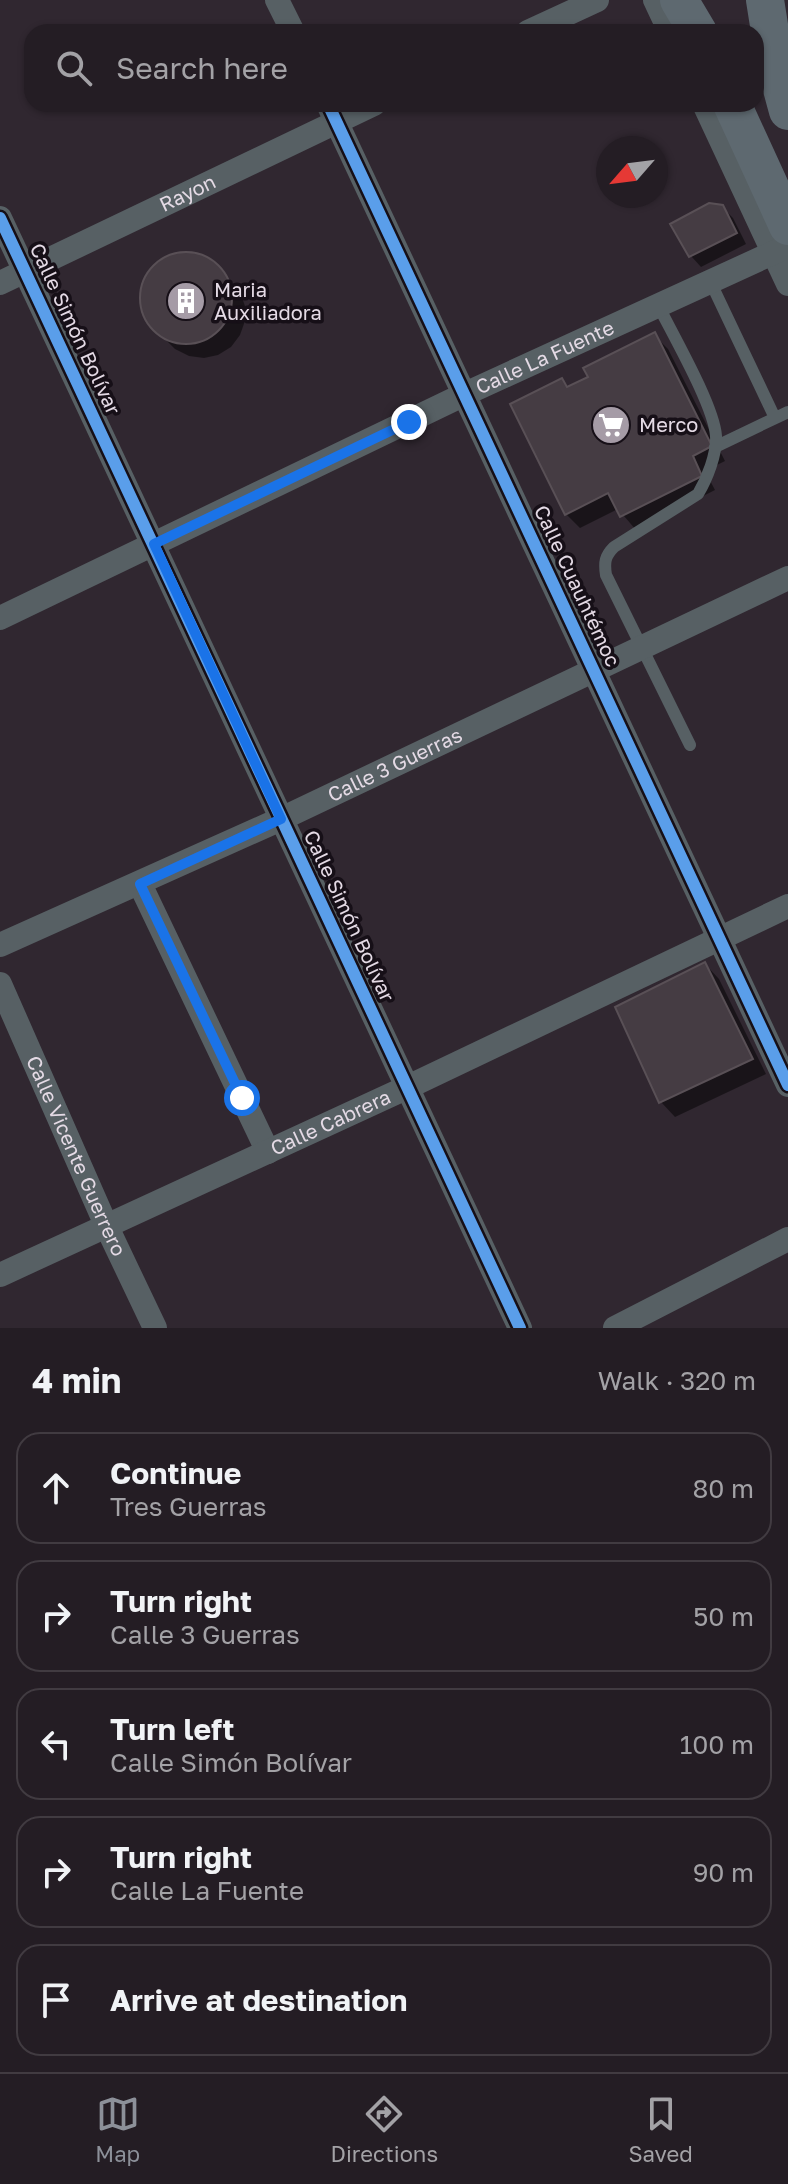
<!DOCTYPE html>
<meta charset="utf-8">
<style>
body{margin:0;font-family:"Golos Text",sans-serif;background:#302a31;color:#f1f3f6}
.compass{position:absolute;left:596px;top:136px;width:72px;height:72px;border-radius:50%;background:#241d24;box-shadow:0 2px 6px #0004;rotate:242deg}
.stop{position:absolute;width:24px;height:24px;margin:-18px;border:6px solid #1a73e8;border-radius:50%;background:#fff}
.stop.end{background:#1a73e8;border-color:#fff;box-shadow:0 2px 8px #0008}
.list{margin:0;padding:0;list-style:none}
h2{display:flex;justify-content:space-between;align-items:center;height:104px;margin:0;padding:0 32px;font-size:34px}
h2 small{font-size:26px;font-weight:400;color:#a3a2a6}
.list li{display:grid;grid-template-columns:52px 1fr auto;gap:24px;align-items:center;box-sizing:border-box;height:112px;margin:0 16px 16px;padding:0 16px;border:2px solid #413b41;border-radius:24px}
.list b{display:block;font-size:30px;white-space:nowrap}
.list p{margin:0;font-size:26px;white-space:nowrap;color:#a3a2a6}
.list em{font-size:26px;font-style:normal;color:#a3a2a6}
.icon{flex:none;width:44px;height:44px;fill:none;stroke:currentColor;stroke-width:2;stroke-linecap:round;stroke-linejoin:round}
.map{position:relative;flex:none;width:788px;height:1328px;overflow:hidden}
.search{position:absolute;background:#241d24;box-shadow:0 2px 6px #0004;left:24px;right:24px;top:24px;height:88px;display:flex;align-items:center;gap:20px;box-sizing:border-box;padding:0 28px;border-radius:24px;color:#a3a2a6;font-size:30px}
.sheet{height:744px;background:#241d24}
nav{display:flex;justify-content:space-around;align-items:center;box-sizing:border-box;height:112px;border-top:2px solid #413b41;background:#241d24;font-size:22px;color:#a3a2a6}
nav a{display:grid;justify-items:center;gap:4px}
nav .on{color:#8c9099}
.map>svg:first-child{display:block}
</style>
<div class="map">
<svg width="788" height="1328" viewBox="0 0 788 1328">
<rect width="100%" height="100%" fill="#302730"/>
<path fill="#0007" d="M 722,207 L 733,218 L 746,244 L 701,267 L 691,256 Z
M 190,254 L 204,258 L 216,266 L 240,292 L 245,306 L 245,321 L 240,335 L 231,347 L 218,355 L 204,358 L 189,356 L 175,349 L 160,334 L 150,323 L 144,310 L 142,296 L 145,282 L 152,270 L 163,261 L 176,255 Z
M 654,335 L 668,349 L 725,461 L 705,471 L 715,490 L 636,530 L 618,509 L 580,528 L 566,514 L 562,380 L 570,388 L 590,378 Z
M 705,964 L 719,979 L 766,1074 L 675,1117 L 661,1102 L 617,1008 Z"/>
<path fill="#453c43" stroke="#595056" stroke-width="2" d="M 709,203 L 723,205 L 737,233 L 689,257 L 670,224 Z
M140 298a46 46 0 1 1 92 0a46 46 0 1 1-92 0Z
M 655,332 L 712,446 L 693,456 L 702,476 L 620,517 L 608,493 L 565,515 L 510,404 L 562,378 L 567,387 L 588,377 L 583,368 Z
M 705,962 L 753,1059 L 659,1103 L 615,1007 Z"/>
<g fill="none" stroke-linecap="round" stroke-linejoin="round">
<path stroke="#576064" stroke-width="12" d="M 711,283 L 775,418
M 658,305 C 673,335 714,406 716,436 C 717,454 707,479 698,494 L 614,547 C 605,556 604,562 606,575 L 690,745
M 715,447 L 788,412"/>
<g stroke="#576064" stroke-width="24">
<path d="M 277,0 L 293,32"/>
<path d="M 655,0 L 670,32"/>
<path d="M 528,32 L 597,0"/>
<path d="M 328,104 L 788,1085"/>
<path d="M 704,104 L 788,284"/>
<path d="M 0,218 L 520,1328"/>
<path id="s1" d="M 0,283 L 374,104"/>
<path id="s2" d="M 0,618 L 465,394 L 788,246"/>
<path d="M 140,884 L 268,1152"/>
<path id="s3" d="M 0,945 L 281,819 L 788,578"/>
<path id="s4" d="M 0,984 L 106,1225 L 155,1328"/>
<path id="s5" d="M 0,1275 L 408,1087 L 788,906"/>
<path d="M 615,1328 L 788,1239"/>
</g>
<path stroke="#5e6970" stroke-width="38" d="M 679,0 L 698,32
M 765,0 L 775,63 L 788,111
M 732,104 L 788,226"/>
<defs>
<path id="cycleway" d="M 328,104 L 788,1085
M 0,218 L 520,1328"/>
</defs>
<use href="#cycleway" stroke="#160f17" stroke-width="17"/>
<use href="#cycleway" stroke="#5a9eea" stroke-width="12"/>
</g>
<g fill="none" stroke-linecap="round" stroke-linejoin="round">
<path stroke="#1a73e8" stroke-width="10" d="M 242,1098 L 140,884 L 281,819 L 154,544 L 409,422"/>
</g>
<defs>
<symbol id="building-disc" viewBox="-11 -11 22 22"><circle r="9.5" fill="#a59ba6" stroke="#160f17"/><path d="M-4-6H4V6H1V3H-1V6H-4ZM-2.5-4.3h1.7v1.8h-1.7ZM.8-4.3h1.7v1.8H.8ZM-2.5-1h1.7V.8h-1.7ZM.8-1h1.7V.8H.8Z" fill="#fff"/></symbol>
<symbol id="supermarket-disc" viewBox="-11 -11 22 22"><circle r="9.5" fill="#a59ba6" stroke="#160f17"/><path d="M-6-5.5h2.5l.6 2H6L4.5 2H-2.5L-4.4-4H-6ZM-1.5 3.2a1.3 1.3 0 1 0 .1 0ZM3 3.2a1.3 1.3 0 1 0 .1 0Z" fill="#fff"/></symbol>
</defs>
<g fill-rule="evenodd">
<use href="#building-disc" x="164" y="279" width="44" height="44"/>
<use href="#supermarket-disc" x="589" y="403" width="44" height="44"/>
</g>
<g text-anchor="middle" stroke-width="7" stroke-linejoin="round" paint-order="stroke">
<g font-size="20" fill="#e4dae5" stroke="#160f17">
<text dy="7" stroke="none"><textPath href="#s1" startOffset="208">Rayon</textPath></text>
<text transform="translate(75 329) rotate(65)" y="7">Calle Simón Bolívar</text>
<text dy="7" stroke="none"><textPath href="#s2" startOffset="604">Calle La Fuente</textPath></text>
<text transform="translate(577 586) rotate(65)" y="7">Calle Cuauhtémoc</text>
<text dy="7" stroke="none"><textPath href="#s3" startOffset="434">Calle 3 Guerras</textPath></text>
<text transform="translate(349 916) rotate(65)" y="7">Calle Simón Bolívar</text>
<text dy="7" stroke="none"><textPath href="#s5" startOffset="364">Calle Cabrera</textPath></text>
<text dy="7" stroke="none"><textPath href="#s4" startOffset="188">Calle Vicente Guerrero</textPath></text>
</g>
<g font-size="20" fill="#e4dae5" stroke="#160f17" text-anchor="start">
<text x="214" y="297">Maria<tspan x="214" dy="23">Auxiliadora</tspan></text>
<text x="639" y="432">Merco</text>
</g>
</g>
</svg>
<svg class="compass" viewBox="-18 -18 36 36"><path d="M0-13l5 13h-10z" fill="#e53935"/><path d="M0 13l5-13h-10z" fill="#a3a2a6"/></svg>
<div class="stop" style="left:242px;top:1098px"></div>
<div class="stop end" style="left:409px;top:422px"></div>
<div class="search"><svg class="icon" aria-label="search" viewBox="0 0 24 24"><circle cx="10" cy="10" r="6"/><path d="M15 15l6 6"/></svg>Search here</div>
</div>
<section class="sheet">
<h2>4 min<small>Walk · 320 m</small></h2>
<ul class="list">
<li><svg class="icon" aria-label="ahead" viewBox="0 0 24 24"><path d="M12 20V5M6 11l6-6 6 6"/></svg><div><b>Continue</b><p>Tres Guerras</p></div><em>80 m</em></li>
<li><svg class="icon" aria-label="right" viewBox="0 0 24 24"><path d="M7 20v-9h11M14 6l5 5-5 5"/></svg><div><b>Turn right</b><p>Calle 3 Guerras</p></div><em>50 m</em></li>
<li><svg class="icon" aria-label="left" viewBox="0 0 24 24"><path d="M17 20v-9H6M10 6l-5 5 5 5"/></svg><div><b>Turn left</b><p>Calle Simón Bolívar</p></div><em>100 m</em></li>
<li><svg class="icon" aria-label="right" viewBox="0 0 24 24"><path d="M7 20v-9h11M14 6l5 5-5 5"/></svg><div><b>Turn right</b><p>Calle La Fuente</p></div><em>90 m</em></li>
<li><svg class="icon" aria-label="arrive" viewBox="0 0 24 24"><path d="M6 21V4h12l-3 4 3 4H6"/></svg><div><b>Arrive at destination</b></div></li>
</ul>
</section>
<nav>
<a class="on"><svg class="icon" aria-label="map" viewBox="0 0 24 24"><path d="M3 6l6-2 6 2 6-2v14l-6 2-6-2-6 2zM9 4v14M15 6v14"/></svg>Map</a>
<a><svg class="icon" aria-label="directions" viewBox="0 0 24 24"><path d="M12 3l9 9-9 9-9-9zM9 14v-3h6M13 9l2 2-2 2"/></svg>Directions</a>
<a><svg class="icon" aria-label="saved" viewBox="0 0 24 24"><path d="M7 4h10v16l-5-4-5 4z"/></svg>Saved</a>
</nav>
